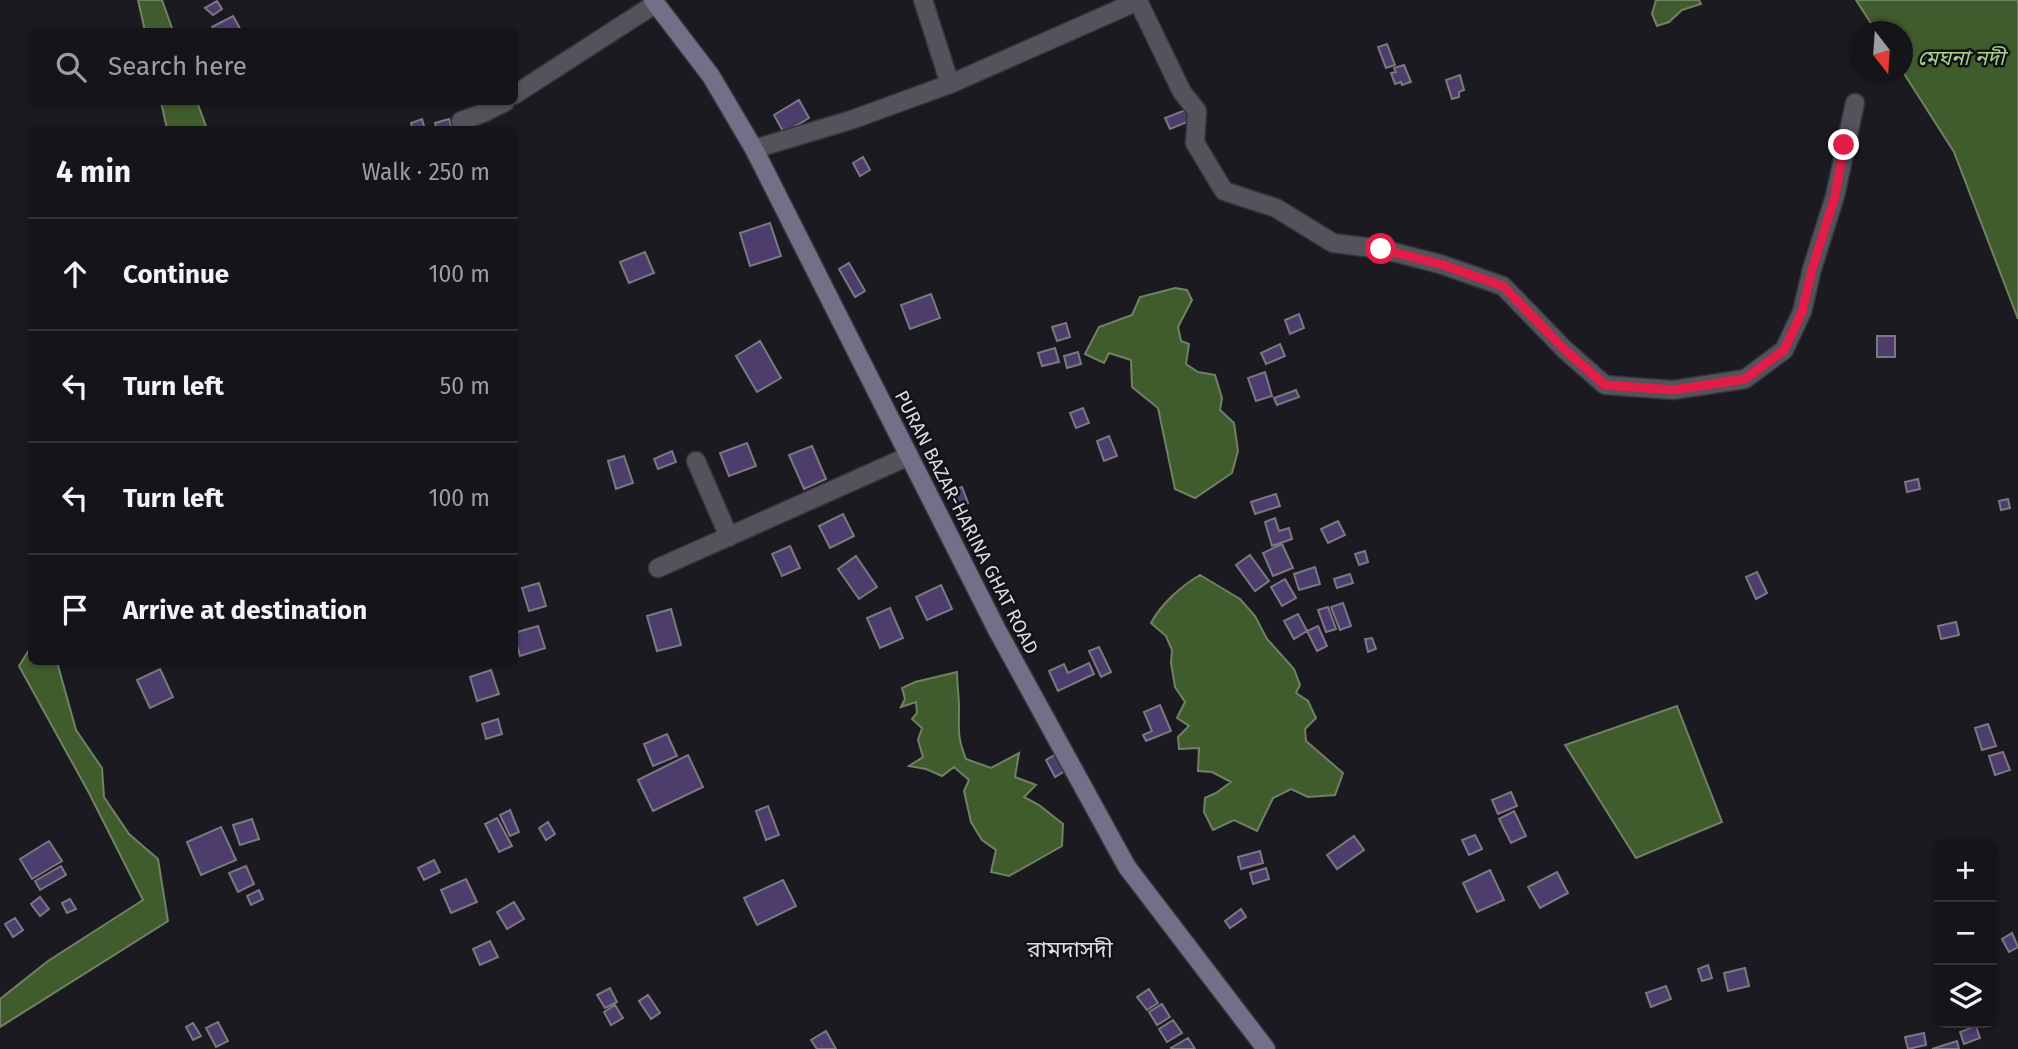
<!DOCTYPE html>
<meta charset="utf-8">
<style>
body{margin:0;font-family:"Fira Sans","Noto Sans Bengali",sans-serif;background:#222126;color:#f1f3f6}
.controls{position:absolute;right:21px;bottom:21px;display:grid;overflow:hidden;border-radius:10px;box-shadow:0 2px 5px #0004}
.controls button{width:63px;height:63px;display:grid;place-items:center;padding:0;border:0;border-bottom:2px solid #343338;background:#151419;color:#f1f3f6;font:35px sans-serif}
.compass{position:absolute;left:1850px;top:21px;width:63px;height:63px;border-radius:50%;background:#151419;box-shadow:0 2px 5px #0004;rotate:163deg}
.stop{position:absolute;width:21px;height:21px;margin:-16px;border:5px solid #e11d48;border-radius:50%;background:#fff}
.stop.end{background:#e11d48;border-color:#fff;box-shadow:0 2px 7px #0008}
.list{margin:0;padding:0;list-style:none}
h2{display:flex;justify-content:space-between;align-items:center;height:91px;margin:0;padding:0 28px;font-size:30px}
h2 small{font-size:23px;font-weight:400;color:#9d9ea2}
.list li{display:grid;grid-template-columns:46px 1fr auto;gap:21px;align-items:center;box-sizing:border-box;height:112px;padding:0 28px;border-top:2px solid #343338}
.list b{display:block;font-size:26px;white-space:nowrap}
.list em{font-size:23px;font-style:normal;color:#9d9ea2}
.icon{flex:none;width:38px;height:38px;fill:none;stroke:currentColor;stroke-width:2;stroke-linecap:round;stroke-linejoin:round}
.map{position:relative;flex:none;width:2018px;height:1049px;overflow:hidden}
.search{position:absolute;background:#151419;box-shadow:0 2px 5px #0004;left:28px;top:28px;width:490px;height:77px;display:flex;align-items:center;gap:18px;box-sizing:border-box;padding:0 24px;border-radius:10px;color:#9d9ea2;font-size:26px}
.panel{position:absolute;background:#151419;box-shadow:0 2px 5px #0004;left:28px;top:126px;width:490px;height:539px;border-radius:10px}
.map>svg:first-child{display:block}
</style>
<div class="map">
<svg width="2018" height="1049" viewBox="0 0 2018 1049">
<rect width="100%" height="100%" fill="#1c1a21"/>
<path fill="#405c2d" stroke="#6f8263" stroke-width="2" d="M 138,0 L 162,0 L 173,31 L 145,31 Z
M 1656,0 L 1699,0 L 1701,4 L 1682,10 L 1669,22 L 1657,26 L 1652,14 Z
M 1856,0 L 2018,0 L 2018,319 L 1954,152 L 1903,72 L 1902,32 L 1876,31 Z
M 161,102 L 197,102 L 207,129 L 167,129 Z
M 1175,288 L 1187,290 L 1192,300 L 1178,327 L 1181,341 L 1189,344 L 1186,364 L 1198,372 L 1215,375 L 1222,398 L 1220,410 L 1234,423 L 1238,451 L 1232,473 L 1195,498 L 1175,489 L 1158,408 L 1132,387 L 1131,360 L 1109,353 L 1104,363 L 1085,354 L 1099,327 L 1132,315 L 1140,297 Z
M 1200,575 L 1240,599 L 1255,616 L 1267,639 L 1294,669 L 1300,685 L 1296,693 L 1308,701 L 1316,718 L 1305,729 L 1306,741 L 1343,773 L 1335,795 L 1308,797 L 1291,789 L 1273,798 L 1257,831 L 1234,820 L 1213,830 L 1204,812 L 1205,798 L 1216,793 L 1231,782 L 1212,772 L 1198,771 L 1199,748 L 1179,749 L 1178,737 L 1189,726 L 1177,718 L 1185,702 L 1175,687 L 1171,663 L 1172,650 L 1166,636 L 1151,623 C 1161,604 1181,586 1200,575 Z
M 31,647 L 32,662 L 57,662 L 76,730 L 102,768 L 104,797 L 129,834 L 158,859 L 168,921 L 0,1027 L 0,999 L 48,961 L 143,900 L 89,793 L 19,666 Z
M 957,672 C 957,684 959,696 959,708 C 959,730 957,737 966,759 L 991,768 L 1019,753 L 1015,777 L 1036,785 L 1024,797 L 1039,805 L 1063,824 L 1062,846 L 1009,876 L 991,872 L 996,850 L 982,840 L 971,822 L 964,791 L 969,780 L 954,767 L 942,776 L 926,769 L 909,766 L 923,757 L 918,740 L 922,728 L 912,719 L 917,713 L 916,702 L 901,707 L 905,699 L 902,688 L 915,682 Z
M 1677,706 L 1722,822 L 1636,858 L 1565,745 Z"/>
<path fill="#4c3d6d" stroke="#7a7881" stroke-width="2" d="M 217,1 L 222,9 L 213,15 L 205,8 Z
M 233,16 L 242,32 L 214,32 L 212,27 Z
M 1387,44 L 1395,65 L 1386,68 L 1378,47 Z
M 1404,65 L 1411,82 L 1402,85 L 1401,82 L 1395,84 L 1391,73 L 1396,72 L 1394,68 Z
M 1460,75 L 1464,90 L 1459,92 L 1459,97 L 1452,99 L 1446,80 Z
M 799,100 L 809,118 L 784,133 L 774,115 Z
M 1188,109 L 1192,120 L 1170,129 L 1165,118 Z
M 422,119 L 425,130 L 413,130 L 411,123 Z
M 449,119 L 453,130 L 437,130 L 435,123 Z
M 863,157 L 870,170 L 860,176 L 853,163 Z
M 770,223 L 781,256 L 750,266 L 740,233 Z
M 645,252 L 654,273 L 629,283 L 620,262 Z
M 849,263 L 865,291 L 855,297 L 839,269 Z
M 931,294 L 940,318 L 910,329 L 901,305 Z
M 1299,314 L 1304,328 L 1290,334 L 1285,320 Z
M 1066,323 L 1070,337 L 1057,341 L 1052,327 Z
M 1877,336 L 1895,336 L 1895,357 L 1877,357 Z
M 760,341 L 781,378 L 757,392 L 736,356 Z
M 1280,344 L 1285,356 L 1266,364 L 1261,353 Z
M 1055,348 L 1059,362 L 1042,366 L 1038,353 Z
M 1078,352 L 1081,364 L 1067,368 L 1064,356 Z
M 1265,372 L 1272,396 L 1256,401 L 1248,378 Z
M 1296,390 L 1299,397 L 1277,405 L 1274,398 Z
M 1083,408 L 1089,423 L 1076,428 L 1070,413 Z
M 1109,436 L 1117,456 L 1104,461 L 1097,441 Z
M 747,443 L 756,466 L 729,476 L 720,453 Z
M 812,446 L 826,479 L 804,489 L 789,455 Z
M 672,451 L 676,462 L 658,469 L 654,459 Z
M 624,456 L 633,483 L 616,489 L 608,461 Z
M 1918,479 L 1920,489 L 1907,492 L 1905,482 Z
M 962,487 L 968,503 L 959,506 L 953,490 Z
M 1276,494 L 1280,506 L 1255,514 L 1251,502 Z
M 2008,499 L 2010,508 L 2001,510 L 1999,501 Z
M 843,514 L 854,536 L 830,548 L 819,526 Z
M 1275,518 L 1279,531 L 1289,528 L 1292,539 L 1272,546 L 1265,522 Z
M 1338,521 L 1345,535 L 1328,543 L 1321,529 Z
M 1282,544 L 1293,568 L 1273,576 L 1263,553 Z
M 790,546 L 800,568 L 782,576 L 772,554 Z
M 1365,551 L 1368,562 L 1359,565 L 1355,554 Z
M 1250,555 L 1269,581 L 1255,591 L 1236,565 Z
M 856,556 L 877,587 L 859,599 L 838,569 Z
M 1315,567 L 1320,584 L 1299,590 L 1294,574 Z
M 1757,572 L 1767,593 L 1756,599 L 1746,577 Z
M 1350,574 L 1353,583 L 1337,588 L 1334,579 Z
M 1285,579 L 1296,598 L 1282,606 L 1271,587 Z
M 539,583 L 546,606 L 529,611 L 522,588 Z
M 941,585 L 952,609 L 927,620 L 916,597 Z
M 1343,603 L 1351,626 L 1340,630 L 1331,607 Z
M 1328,607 L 1336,629 L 1326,632 L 1318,610 Z
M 890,608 L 903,638 L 880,648 L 867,618 Z
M 671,609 L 681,645 L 657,651 L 647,616 Z
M 1298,614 L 1307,631 L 1294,639 L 1284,621 Z
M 1956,622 L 1959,635 L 1941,639 L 1938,626 Z
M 538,626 L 545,648 L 520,656 L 514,633 Z
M 1318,626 L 1327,646 L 1317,651 L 1307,631 Z
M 1372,638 L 1376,649 L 1368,652 L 1365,639 Z
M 1099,647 L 1111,672 L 1101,677 L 1089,651 Z
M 1089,663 L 1094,674 L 1058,691 L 1049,671 L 1064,664 L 1068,673 Z
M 160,669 L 173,697 L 150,708 L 137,680 Z
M 491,670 L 499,694 L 477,701 L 470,677 Z
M 1160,705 L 1171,731 L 1146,741 L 1143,735 L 1152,731 L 1144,712 Z
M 498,719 L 502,734 L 486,739 L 482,724 Z
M 1988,724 L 1996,746 L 1982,750 L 1975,728 Z
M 667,734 L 677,756 L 653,766 L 644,744 Z
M 2003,752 L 2010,770 L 1995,775 L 1989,756 Z
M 1056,754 L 1065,771 L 1055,777 L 1046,760 Z
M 688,755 L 703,787 L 653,811 L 638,780 Z
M 1511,792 L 1517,806 L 1498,814 L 1492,800 Z
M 768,806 L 779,835 L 766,840 L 756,811 Z
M 510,810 L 519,832 L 510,836 L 500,815 Z
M 1514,811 L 1526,836 L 1511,843 L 1499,819 Z
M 497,818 L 512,846 L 499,852 L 485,824 Z
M 252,819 L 259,839 L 240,845 L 233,825 Z
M 548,822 L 555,834 L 546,840 L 539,828 Z
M 221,827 L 236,860 L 201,875 L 187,842 Z
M 1475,835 L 1482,849 L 1469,855 L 1462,840 Z
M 1354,836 L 1364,850 L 1337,869 L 1327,855 Z
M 49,841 L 62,861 L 32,879 L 20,859 Z
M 1260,851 L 1263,863 L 1241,869 L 1238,857 Z
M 434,860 L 440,872 L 424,880 L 418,868 Z
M 61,866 L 66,875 L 40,890 L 35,881 Z
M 246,866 L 254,884 L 238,892 L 229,873 Z
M 1266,868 L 1269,879 L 1253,884 L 1250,873 Z
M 1490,870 L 1504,900 L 1477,912 L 1463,883 Z
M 1557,872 L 1568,893 L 1540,908 L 1528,887 Z
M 466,879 L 477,902 L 451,913 L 441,890 Z
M 783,880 L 796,906 L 757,925 L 744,898 Z
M 259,890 L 263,899 L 251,905 L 247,896 Z
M 40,897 L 49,909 L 40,916 L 31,904 Z
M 70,899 L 76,909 L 67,913 L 62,903 Z
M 514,902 L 524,919 L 507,929 L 497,912 Z
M 1241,909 L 1246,917 L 1230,928 L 1225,921 Z
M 15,918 L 23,930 L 13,937 L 5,924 Z
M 2012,933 L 2018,947 L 2009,952 L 2002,939 Z
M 490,941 L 498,957 L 480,965 L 473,949 Z
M 1708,965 L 1712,978 L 1702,981 L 1698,969 Z
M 1745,968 L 1749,986 L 1728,991 L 1724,973 Z
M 1666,986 L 1671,999 L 1651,1007 L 1646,993 Z
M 610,988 L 617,1002 L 605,1008 L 597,995 Z
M 1149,989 L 1158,1003 L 1147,1010 L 1137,997 Z
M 648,995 L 660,1013 L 651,1019 L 639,1001 Z
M 1162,1004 L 1170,1017 L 1157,1025 L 1149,1012 Z
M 615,1005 L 623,1018 L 611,1025 L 604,1012 Z
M 1173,1020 L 1182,1033 L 1167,1042 L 1159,1029 Z
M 218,1022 L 228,1041 L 216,1047 L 206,1028 Z
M 193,1023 L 201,1036 L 193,1040 L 186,1027 Z
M 1976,1026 L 1980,1038 L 1964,1044 L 1960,1032 Z
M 826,1031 L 836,1049 L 817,1049 L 811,1040 Z
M 1924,1033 L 1926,1045 L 1908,1049 L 1905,1037 Z
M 1188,1038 L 1195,1049 L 1172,1049 L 1171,1048 Z
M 1957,1041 L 1959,1049 L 1932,1049 Z"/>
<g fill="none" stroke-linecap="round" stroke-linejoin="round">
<defs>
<path id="minor" d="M 923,0 L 950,84
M 514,95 L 655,4
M 461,121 L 483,113 L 505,102
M 754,149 L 851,120 L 950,84 L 1138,1 L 1182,92 L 1197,111 L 1195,143 L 1224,191 L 1276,208 L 1333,243 L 1381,249 L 1440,264 L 1503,286 L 1565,350 L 1605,385 L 1673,390 L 1745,379 L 1784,350 L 1802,312 L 1812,269 L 1835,196 L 1855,103
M 696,461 L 729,537
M 658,568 L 909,456"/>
<path id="secondary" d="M 653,0 L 711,76 L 754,149 L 997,630 L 1127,867 L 1266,1049"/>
</defs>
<use href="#minor" stroke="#36343a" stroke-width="21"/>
<use href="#secondary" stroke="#36343a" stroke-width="21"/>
<use href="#minor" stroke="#54525b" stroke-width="18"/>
<use href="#secondary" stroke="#756e88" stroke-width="18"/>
</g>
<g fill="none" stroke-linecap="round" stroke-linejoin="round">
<path stroke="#e11d48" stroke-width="9" d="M 1381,249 L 1440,264 L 1503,286 L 1565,350 L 1605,385 L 1673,390 L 1745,379 L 1784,350 L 1802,312 L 1812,270 L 1835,196 L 1844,145"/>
</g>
<g text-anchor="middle" stroke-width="5" stroke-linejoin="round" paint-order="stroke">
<g font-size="19" fill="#dcdbe0" stroke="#131118">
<text transform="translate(967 522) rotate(63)" y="7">PURAN BAZAR-HARINA GHAT ROAD</text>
</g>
<g font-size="21" font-style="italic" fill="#a7d48a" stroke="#131118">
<text x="1961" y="65">মেঘনা নদী</text>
</g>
<g font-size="23" fill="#dcdbe0" stroke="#131118">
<text x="1070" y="957">রামদাসদী</text>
</g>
</g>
</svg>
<div class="controls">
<button>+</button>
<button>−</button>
<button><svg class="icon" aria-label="layers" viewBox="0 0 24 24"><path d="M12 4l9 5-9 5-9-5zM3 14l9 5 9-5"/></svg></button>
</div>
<svg class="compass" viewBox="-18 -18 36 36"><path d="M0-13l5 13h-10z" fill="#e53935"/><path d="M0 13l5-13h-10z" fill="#9d9ea2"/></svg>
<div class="stop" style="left:1381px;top:249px"></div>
<div class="stop end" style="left:1844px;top:145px"></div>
<div class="search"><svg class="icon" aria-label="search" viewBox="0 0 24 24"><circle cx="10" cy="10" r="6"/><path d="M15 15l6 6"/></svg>Search here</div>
<section class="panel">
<h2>4 min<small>Walk · 250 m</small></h2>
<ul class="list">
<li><svg class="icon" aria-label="ahead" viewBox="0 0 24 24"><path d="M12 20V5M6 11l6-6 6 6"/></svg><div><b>Continue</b></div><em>100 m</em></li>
<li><svg class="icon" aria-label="left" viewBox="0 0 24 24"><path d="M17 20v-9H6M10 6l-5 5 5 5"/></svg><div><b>Turn left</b></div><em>50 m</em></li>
<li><svg class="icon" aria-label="left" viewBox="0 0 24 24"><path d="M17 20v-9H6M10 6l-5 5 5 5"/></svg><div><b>Turn left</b></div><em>100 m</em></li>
<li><svg class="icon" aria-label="arrive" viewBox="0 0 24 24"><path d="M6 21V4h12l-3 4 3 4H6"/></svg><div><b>Arrive at destination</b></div></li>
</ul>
</section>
</div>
